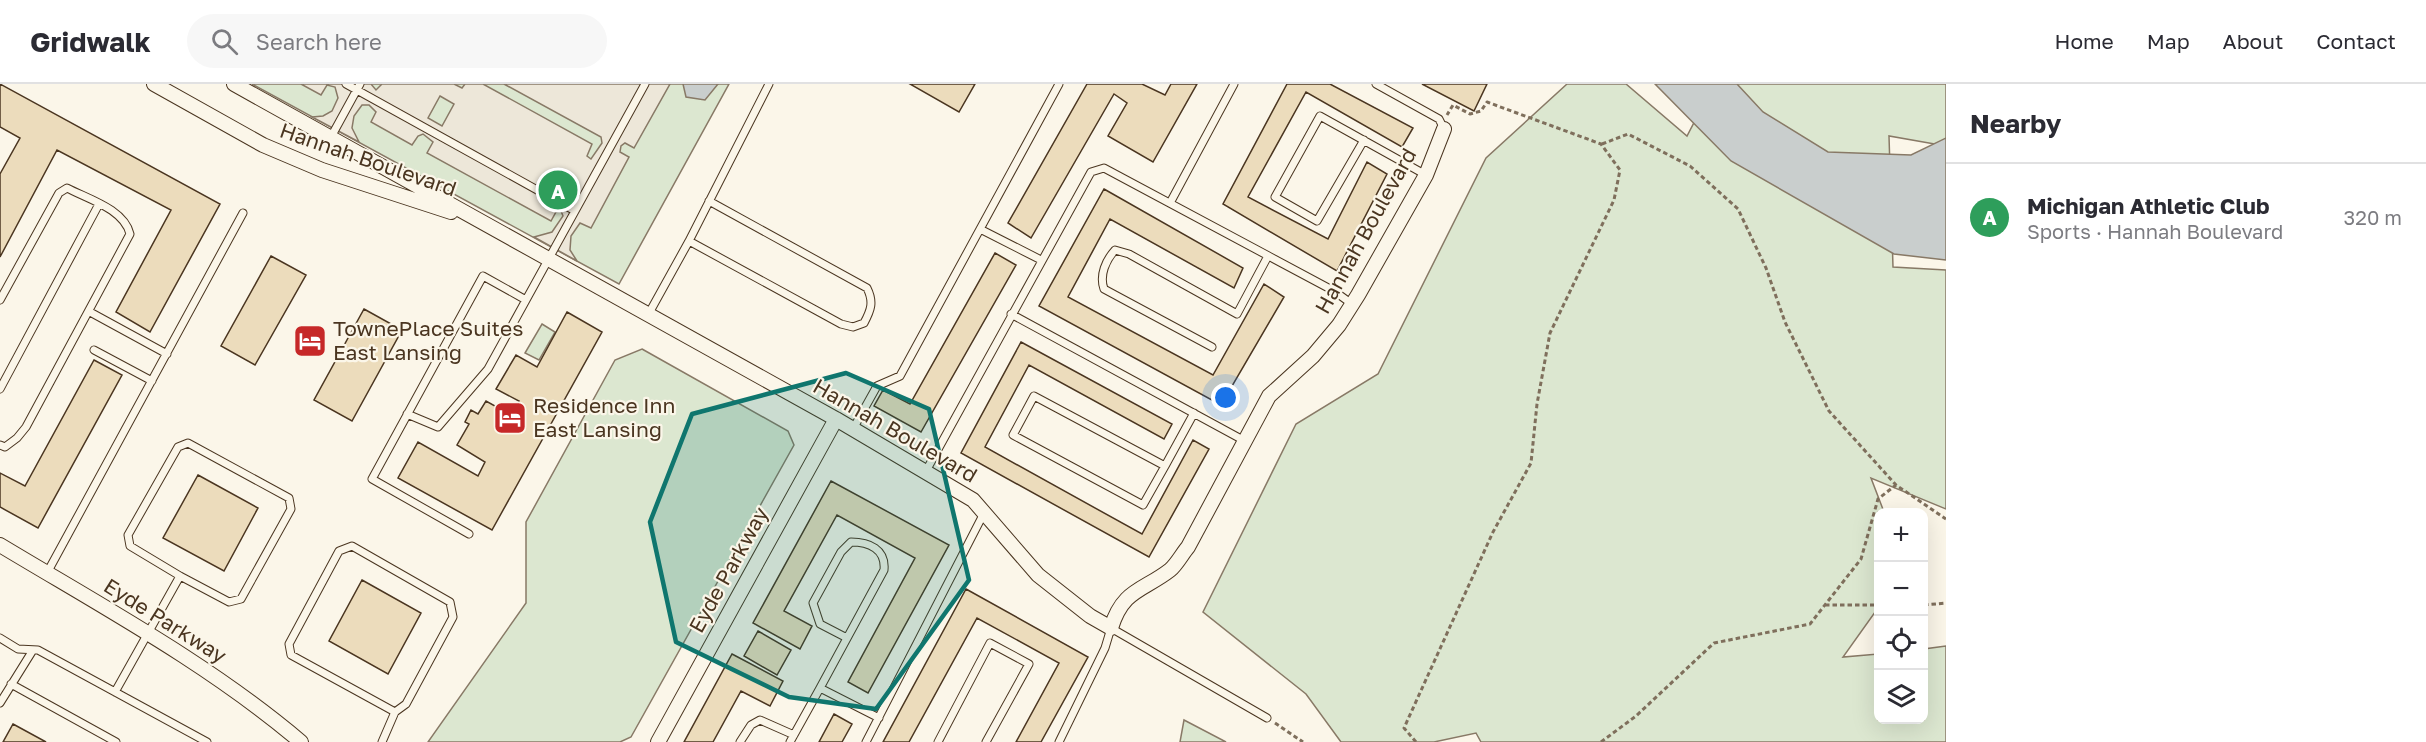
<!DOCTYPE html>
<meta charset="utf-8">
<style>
body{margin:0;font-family:"Golos Text",sans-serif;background:#f7f7f7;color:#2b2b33}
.controls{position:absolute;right:18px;bottom:18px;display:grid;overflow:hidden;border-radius:12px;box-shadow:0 6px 24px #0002}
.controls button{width:54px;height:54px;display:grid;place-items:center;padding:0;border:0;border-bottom:2px solid #e1e1e2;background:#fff;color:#2b2b33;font:30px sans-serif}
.you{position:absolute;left:1226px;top:314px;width:21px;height:21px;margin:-15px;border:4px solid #fff;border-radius:50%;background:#1a73e8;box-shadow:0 0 0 9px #1a73e833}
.badge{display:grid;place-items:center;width:39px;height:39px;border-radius:50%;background:#c62828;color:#fff;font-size:20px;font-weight:700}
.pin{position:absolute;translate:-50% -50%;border:3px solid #fff;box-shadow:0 2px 6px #0006}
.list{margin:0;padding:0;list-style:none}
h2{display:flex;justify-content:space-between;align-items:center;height:78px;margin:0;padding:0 24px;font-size:26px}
h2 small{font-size:20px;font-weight:400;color:#7c7c81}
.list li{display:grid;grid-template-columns:39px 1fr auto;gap:18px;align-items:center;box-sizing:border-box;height:108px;padding:0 24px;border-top:2px solid #e1e1e2}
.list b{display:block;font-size:22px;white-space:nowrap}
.list p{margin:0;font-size:20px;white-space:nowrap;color:#7c7c81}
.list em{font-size:20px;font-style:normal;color:#7c7c81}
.icon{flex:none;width:33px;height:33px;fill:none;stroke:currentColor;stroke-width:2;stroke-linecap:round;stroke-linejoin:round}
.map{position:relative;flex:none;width:1946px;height:658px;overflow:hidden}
header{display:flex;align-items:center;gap:36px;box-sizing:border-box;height:84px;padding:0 30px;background:#fff;border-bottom:2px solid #e1e1e2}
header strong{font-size:28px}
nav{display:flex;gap:33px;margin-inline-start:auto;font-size:21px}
.search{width:420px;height:54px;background:#f7f7f7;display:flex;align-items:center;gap:15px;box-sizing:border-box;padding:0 21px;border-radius:33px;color:#7c7c81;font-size:22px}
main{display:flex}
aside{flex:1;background:#fff}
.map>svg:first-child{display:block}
</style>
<header>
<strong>Gridwalk</strong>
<div class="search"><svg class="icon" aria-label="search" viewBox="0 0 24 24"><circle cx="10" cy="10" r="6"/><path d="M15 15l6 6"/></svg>Search here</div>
<nav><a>Home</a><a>Map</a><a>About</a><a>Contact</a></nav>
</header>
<main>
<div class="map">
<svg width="1946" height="658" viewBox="0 0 1946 658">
<rect width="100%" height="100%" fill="#fbf6e9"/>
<path fill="#dce7d0" stroke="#887966" stroke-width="1.5" d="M 252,0 L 729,0 L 619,200 Z
M 1567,0 L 1626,0 L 1687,52 L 1714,0 L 1946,0 L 1946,62 L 1889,52 L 1893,183 L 1946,186 L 1946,425 L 1871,394 L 1884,428 L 1878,428 L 1878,524 L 1843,573 L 1878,570 L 1878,636 L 1924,636 L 1924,565 L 1946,562 L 1946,658 L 1481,658 L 1476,649 L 1434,658 L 1341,658 L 1306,610 L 1203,528 L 1296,340 L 1378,290 L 1486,74 Z
M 542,240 L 555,248 L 539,276 L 525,269 Z
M 642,265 L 788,347 L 794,361 L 631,653 L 620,658 L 428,658 L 526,519 L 526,438 L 615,276 Z
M 1184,636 L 1226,658 L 1180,658 Z"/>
<path fill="#ede7d9" stroke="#887966" stroke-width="1.5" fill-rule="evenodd" d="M 301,0 L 371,0 L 376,6 L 382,0 L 454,0 L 462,4 L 465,0 L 483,0 L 592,60 L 587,72 L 591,75 L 602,59 L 601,53 L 504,0 L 670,0 L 634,64 L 625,59 L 621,62 L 620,68 L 629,73 L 591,144 L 580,139 L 571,152 L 570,166 L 577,177 L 534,153 L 552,148 L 563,132 L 561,127 L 556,128 L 551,137 L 427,69 L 433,58 L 423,50 L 418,52 L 412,61 L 371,38 L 376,28 L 369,21 L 362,21 L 354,32 L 352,44 L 359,58 L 312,33 L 323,32 L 332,27 L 338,14 L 335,3 L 327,1 L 321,11 ZM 440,12 L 454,20 L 442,42 L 428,34 Z"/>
<path fill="#c9cecd" stroke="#887966" stroke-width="1.5" d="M 683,0 L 718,0 L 705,16 L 686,13 Z
M 1655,0 L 1737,0 L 1763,28 L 1828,68 L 1911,71 L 1946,54 L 1946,176 L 1894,170 L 1731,77 Z"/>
<path fill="#ecdcbc" stroke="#4a3520" stroke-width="1.5" d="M 0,0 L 220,120 L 150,248 L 116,228 L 171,126 L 57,66 L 0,173 L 0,90 L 20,54 L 0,43 Z
M 910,0 L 975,0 L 959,28 Z
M 1087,0 L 1142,0 L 1165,11 L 1171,0 L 1197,0 L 1153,78 L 1108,52 L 1127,19 L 1114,10 L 1031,154 L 1008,139 Z
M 1287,0 L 1330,0 L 1413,44 L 1402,63 L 1306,8 L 1248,113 L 1328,155 L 1367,78 L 1387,90 L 1337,187 L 1223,120 Z
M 1422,0 L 1487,0 L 1474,27 Z
M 1104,105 L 1243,184 L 1234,204 L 1110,135 L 1068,213 L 1213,291 L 1264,200 L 1284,213 L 1221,321 L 1039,222 Z
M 995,169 L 1016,181 L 921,348 L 874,322 L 883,306 L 910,320 Z
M 271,172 L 306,191 L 255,281 L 221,262 Z
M 364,225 L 402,246 L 352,337 L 314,316 Z
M 567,228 L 602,248 L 492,446 L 398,394 L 418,358 L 478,392 L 485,378 L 457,361 L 469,340 L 465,338 L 471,326 L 478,330 L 486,317 L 511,331 L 519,317 L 496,305 L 516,271 L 537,283 Z
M 1021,258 L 1172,340 L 1164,355 L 1029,281 L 985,363 L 1142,450 L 1193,356 L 1209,365 L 1149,473 L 961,369 Z
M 94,276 L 122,291 L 38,444 L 0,423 L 0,389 L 25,402 Z
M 198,391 L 258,424 L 224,487 L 163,454 Z
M 831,397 L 949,461 L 868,609 L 848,598 L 915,474 L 837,431 L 784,527 L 812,542 L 800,565 L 753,539 Z
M 362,496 L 421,529 L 388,590 L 329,557 Z
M 966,505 L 1088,573 L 1041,658 L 1016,658 L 1059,579 L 977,534 L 909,658 L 883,658 Z
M 758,547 L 791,566 L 777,591 L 744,572 Z
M 732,570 L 783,597 L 770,622 L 741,607 L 713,658 L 684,658 Z
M 834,630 L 852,640 L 842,658 L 819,658 Z
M 13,640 L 46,658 L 3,658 Z"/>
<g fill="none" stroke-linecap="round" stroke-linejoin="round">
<defs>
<path id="service" d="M 346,0 L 575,127
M 1376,0 L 1439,35 L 1444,45
M 331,53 L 360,0
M 1364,56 L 1317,137 L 1275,113 L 1320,32 L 1426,91
M 1170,119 L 1234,0
M 980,145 L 1041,176
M 689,157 L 841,240 L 853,243 L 864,239 C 871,226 874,218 867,204 L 709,117
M 0,216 L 59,109 L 67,104 C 88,115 124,125 130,150 L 26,343 L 17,354 L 5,363 L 0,361
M 90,228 L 167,270
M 1011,230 L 1243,356
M 648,231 L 689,157 L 769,0
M 1212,263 L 1104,205 C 1099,191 1106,176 1115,166 L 1129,170 L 1237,230 L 1268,172
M 94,266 L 152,297
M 0,305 L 99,120
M 407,330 L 438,343 L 488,285 L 526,216
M 853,345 L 877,302 L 900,292 L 1059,0
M 1165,382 L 1143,421 L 1013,351 L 1034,312 L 1165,382 L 1194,329
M 926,387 L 1091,88 L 1104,84 L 1334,207 L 1352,220
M 469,450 L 372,395 L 483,192 L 526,216 L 645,0
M 47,489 L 243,129
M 0,554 L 18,565 L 38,566 L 207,658
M 847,554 L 820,540 L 813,519 L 841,468 L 851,458 C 869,458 886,465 884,486 L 820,604 L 879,634
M 11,600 L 116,658
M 115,608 L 180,492 L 229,518 L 241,515 L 291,425 L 289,414 L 188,359 L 178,363 L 128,451 L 130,462 L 180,492
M 0,619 L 33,566
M 382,658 L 395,628 L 406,620 L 453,533 L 450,518 L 352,462 L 339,467 L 289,560 L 291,571 L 395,628
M 740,658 L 751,641 L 760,636 L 794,651
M 790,658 L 820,604
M 866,658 L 984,429
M 938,658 L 990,559 L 1029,580 L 986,658
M 1059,658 L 1105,564 L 1111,544 L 1267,634"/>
<path id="minor" d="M 154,0 L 263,61 L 322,86 L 451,128
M 234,0 L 836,335 L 973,416 L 1038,491 L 1090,532 L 1111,544 C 1123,505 1143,507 1170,486 C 1177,480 1182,470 1188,463 L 1269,312 L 1313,272 L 1339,241 L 1358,211 L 1426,91 L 1444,45
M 0,461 C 103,523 209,580 301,658
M 658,658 L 836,335"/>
</defs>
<use href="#service" stroke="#4a3520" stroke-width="9"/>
<use href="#minor" stroke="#4a3520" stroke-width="16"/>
<path stroke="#7f6f5c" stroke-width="3" stroke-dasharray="4.5 3" stroke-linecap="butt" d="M 1602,60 L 1628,50 L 1690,82 L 1738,125 L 1766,184 L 1785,238 L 1829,327 L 1896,401 L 1946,435
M 1825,521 L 1878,521
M 1924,521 L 1946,519
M 1275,639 L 1303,658
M 1416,658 L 1404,644 L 1493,448 L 1531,379 L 1537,320 L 1550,249 L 1614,116 L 1620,86 L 1601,60 L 1487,18 L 1481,27 L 1470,30 L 1453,21 L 1447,31
M 1601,658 L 1636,632 L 1714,559 L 1810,540 L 1861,475 L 1878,415 L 1896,401"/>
<use href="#service" stroke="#fbf6e9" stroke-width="7"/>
<use href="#minor" stroke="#fbf6e9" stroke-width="14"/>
</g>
<path fill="#0f766e" fill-opacity="0.2" stroke="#0f766e" stroke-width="4.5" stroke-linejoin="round" d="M 846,289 L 929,325 L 969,496 L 876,625 L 789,613 L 676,558 L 650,438 L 692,330 Z"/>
<defs>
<symbol id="hotel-square" viewBox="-11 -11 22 22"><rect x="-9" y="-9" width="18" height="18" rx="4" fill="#c62828" stroke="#fbf6e9"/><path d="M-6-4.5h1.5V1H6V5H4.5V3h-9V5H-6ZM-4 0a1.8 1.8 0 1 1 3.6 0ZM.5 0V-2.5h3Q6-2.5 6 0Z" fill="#fff"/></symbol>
</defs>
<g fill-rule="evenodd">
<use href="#hotel-square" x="291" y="238" width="38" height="38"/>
<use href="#hotel-square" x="491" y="315" width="38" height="38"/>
</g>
<g text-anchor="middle" stroke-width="4.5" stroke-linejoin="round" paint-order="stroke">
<g font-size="21" fill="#4a3520" stroke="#fbf6e9">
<text transform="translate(368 76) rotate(19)" y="7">Hannah Boulevard</text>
<text transform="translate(1366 147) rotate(-61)" y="7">Hannah Boulevard</text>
<text transform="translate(895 347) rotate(30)" y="7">Hannah Boulevard</text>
<text transform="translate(729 486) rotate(-61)" y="7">Eyde Parkway</text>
<text transform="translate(165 537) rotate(32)" y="7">Eyde Parkway</text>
</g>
<g font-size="21" fill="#4a3520" stroke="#fbf6e9" text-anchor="start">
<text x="333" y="252">TownePlace Suites<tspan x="333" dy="24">East Lansing</tspan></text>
<text x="533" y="329">Residence Inn<tspan x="533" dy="24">East Lansing</tspan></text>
</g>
</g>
</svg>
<div class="controls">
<button>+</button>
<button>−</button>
<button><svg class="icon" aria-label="locate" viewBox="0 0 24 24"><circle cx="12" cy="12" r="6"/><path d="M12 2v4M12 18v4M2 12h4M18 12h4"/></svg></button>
<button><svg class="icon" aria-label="layers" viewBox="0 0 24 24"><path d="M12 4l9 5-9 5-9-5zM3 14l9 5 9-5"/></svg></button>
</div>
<div class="you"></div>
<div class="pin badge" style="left:558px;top:106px;background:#2e9e5b">A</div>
</div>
<aside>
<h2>Nearby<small></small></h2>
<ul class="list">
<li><span class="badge" style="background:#2e9e5b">A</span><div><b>Michigan Athletic Club</b><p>Sports · Hannah Boulevard</p></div><em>320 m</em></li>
</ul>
</aside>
</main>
